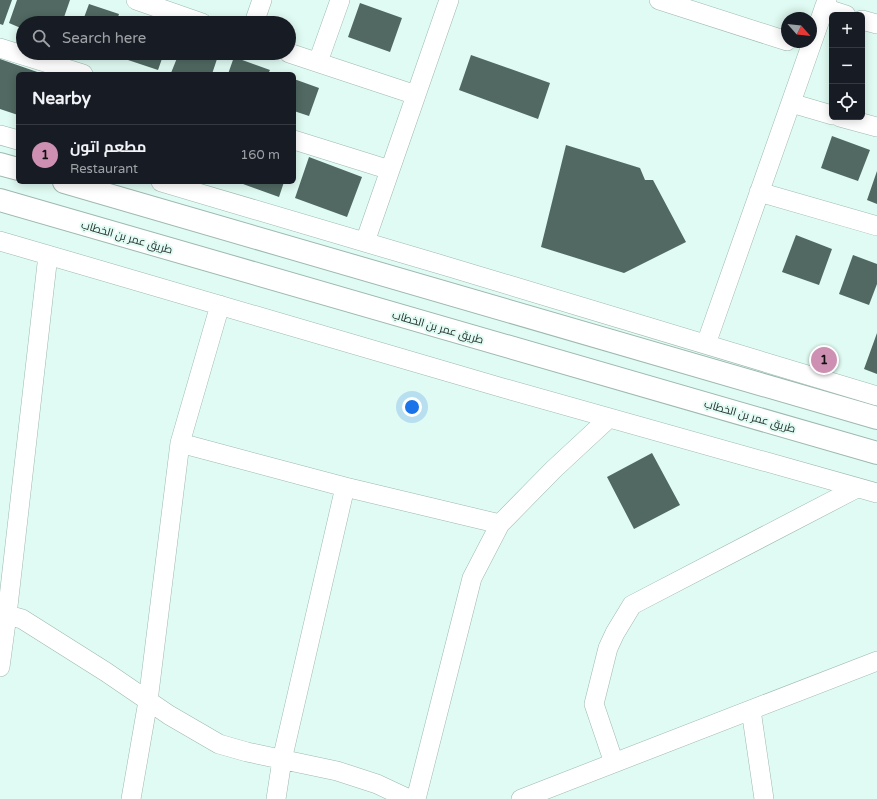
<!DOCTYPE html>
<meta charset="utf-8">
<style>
body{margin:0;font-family:"Varela Round",Cairo,sans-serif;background:#20242c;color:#f1f3f6}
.controls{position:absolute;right:12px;top:12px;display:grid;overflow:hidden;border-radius:6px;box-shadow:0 2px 10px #0003}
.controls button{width:36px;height:36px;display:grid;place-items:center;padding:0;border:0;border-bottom:1px solid #363941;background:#171b24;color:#f1f3f6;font:20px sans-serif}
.compass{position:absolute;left:781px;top:12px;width:36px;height:36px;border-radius:50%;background:#171b24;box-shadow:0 2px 10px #0003;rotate:117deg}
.you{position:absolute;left:412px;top:407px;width:14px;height:14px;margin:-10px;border:3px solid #fff;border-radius:50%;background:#1a73e8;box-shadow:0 0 0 6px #1a73e833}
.badge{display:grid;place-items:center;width:26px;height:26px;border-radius:50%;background:#cd90b2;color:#111;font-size:13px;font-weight:700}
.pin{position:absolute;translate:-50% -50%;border:2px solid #fff;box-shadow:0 1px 4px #0006}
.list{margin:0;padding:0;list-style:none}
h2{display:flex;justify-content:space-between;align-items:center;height:52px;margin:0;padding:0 16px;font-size:17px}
h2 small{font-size:13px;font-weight:400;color:#9ea1a6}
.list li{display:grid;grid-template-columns:26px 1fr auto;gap:12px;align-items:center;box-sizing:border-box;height:60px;padding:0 16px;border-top:1px solid #363941}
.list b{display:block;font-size:15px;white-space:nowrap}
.list p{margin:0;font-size:13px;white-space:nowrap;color:#9ea1a6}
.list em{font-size:13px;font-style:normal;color:#9ea1a6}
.icon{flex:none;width:22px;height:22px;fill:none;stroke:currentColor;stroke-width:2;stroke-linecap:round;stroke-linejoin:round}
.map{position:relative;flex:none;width:877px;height:799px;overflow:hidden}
.search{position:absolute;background:#171b24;box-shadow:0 2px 10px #0003;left:16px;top:16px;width:280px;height:44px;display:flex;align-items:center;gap:10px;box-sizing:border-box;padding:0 14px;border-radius:22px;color:#9ea1a6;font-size:15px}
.panel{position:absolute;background:#171b24;box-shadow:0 2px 10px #0003;left:16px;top:72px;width:280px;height:112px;border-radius:6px}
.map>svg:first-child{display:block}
</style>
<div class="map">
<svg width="877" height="799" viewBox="0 0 877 799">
<rect width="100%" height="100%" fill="#e0fbf3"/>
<path fill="#516962" d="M 0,0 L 12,0 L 3,25 L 0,24 Z
M 17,0 L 70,0 L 62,23 L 23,23 L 23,29 L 9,23 Z
M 360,3 L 402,18 L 390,52 L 348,37 Z
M 89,4 L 119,14 L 116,23 L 82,23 Z
M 130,53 L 164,53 L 158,70 L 128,60 Z
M 179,53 L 219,53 L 212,74 L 173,74 L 171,73 Z
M 471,55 L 550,83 L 538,119 L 459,90 Z
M 234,57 L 270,70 L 268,74 L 228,74 Z
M 0,59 L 43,74 L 18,74 L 18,115 L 0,109 Z
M 294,79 L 319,88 L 309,116 L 294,111 Z
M 832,136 L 870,150 L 858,181 L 821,168 Z
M 566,145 L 640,168 L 645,180 L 653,180 L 686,242 L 624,273 L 541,247 Z
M 309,157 L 362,177 L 347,217 L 295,198 Z
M 877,171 L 877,204 L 867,200 Z
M 244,182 L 284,182 L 279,197 L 243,184 Z
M 796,235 L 832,249 L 819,285 L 782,272 Z
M 853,255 L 877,264 L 877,284 L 869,305 L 839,294 Z
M 877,333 L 877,374 L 864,369 Z
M 652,453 L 680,505 L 634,529 L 607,477 Z"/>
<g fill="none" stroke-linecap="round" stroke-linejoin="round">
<defs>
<path id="minor" d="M 136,0 L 202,23
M 659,0 L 787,41
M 824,8 L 846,15
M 862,20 L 877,24
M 254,23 L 262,0
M 0,48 L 83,74
M 289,53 L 416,95
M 318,62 L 340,0
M 791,103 L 832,115
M 840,117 L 877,127
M 0,135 L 18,140
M 294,140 L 390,170
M 161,182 L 449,267 L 877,396
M 759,192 L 877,226
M 0,241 L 503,388 L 877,493
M 365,242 L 449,0
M 706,344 L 827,0
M 180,443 L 345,487 L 500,524
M 0,613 L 22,619 L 106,672 L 169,715 L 219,744 L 247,752 L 337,771 L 377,784 L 409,799
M 0,667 L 7,615 L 48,255
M 751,710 L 764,799
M 614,763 L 594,704 L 608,648 L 615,633 L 632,605 L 857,488
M 131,799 L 148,701 L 180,443 L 220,305
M 276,799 L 282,760 L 345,487
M 416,799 L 472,578 L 500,524 L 554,469 L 609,418
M 521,799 L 877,661"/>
<path id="major" d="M 0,164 L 18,169
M 64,182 L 877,418
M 0,200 L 877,453"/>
</defs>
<use href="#minor" stroke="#9eb8b0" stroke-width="20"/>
<use href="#major" stroke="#9eb8b0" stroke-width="24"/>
<use href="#minor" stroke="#fff" stroke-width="19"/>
<use href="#major" stroke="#fff" stroke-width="22"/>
</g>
<g text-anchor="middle" stroke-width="4" stroke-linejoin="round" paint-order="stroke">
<g font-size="11" fill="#232d2a" stroke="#e0fbf3">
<text transform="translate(127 237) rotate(16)" y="4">طريق عمر بن الخطاب</text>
<text transform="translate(438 327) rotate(16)" y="4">طريق عمر بن الخطاب</text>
<text transform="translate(750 416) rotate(16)" y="4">طريق عمر بن الخطاب</text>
</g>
</g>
</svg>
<div class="controls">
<button>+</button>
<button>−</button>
<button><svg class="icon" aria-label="locate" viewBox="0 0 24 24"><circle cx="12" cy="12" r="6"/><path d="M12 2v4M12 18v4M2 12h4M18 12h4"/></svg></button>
</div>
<svg class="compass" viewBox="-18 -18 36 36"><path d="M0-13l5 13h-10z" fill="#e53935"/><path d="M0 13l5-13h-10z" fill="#9ea1a6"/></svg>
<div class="you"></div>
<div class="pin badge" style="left:824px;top:360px">1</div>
<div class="search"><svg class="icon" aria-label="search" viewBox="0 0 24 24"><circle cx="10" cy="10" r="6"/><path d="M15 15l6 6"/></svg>Search here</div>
<section class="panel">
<h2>Nearby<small></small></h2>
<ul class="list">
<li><span class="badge">1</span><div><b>مطعم اتون</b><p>Restaurant</p></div><em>160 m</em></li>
</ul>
</section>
</div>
